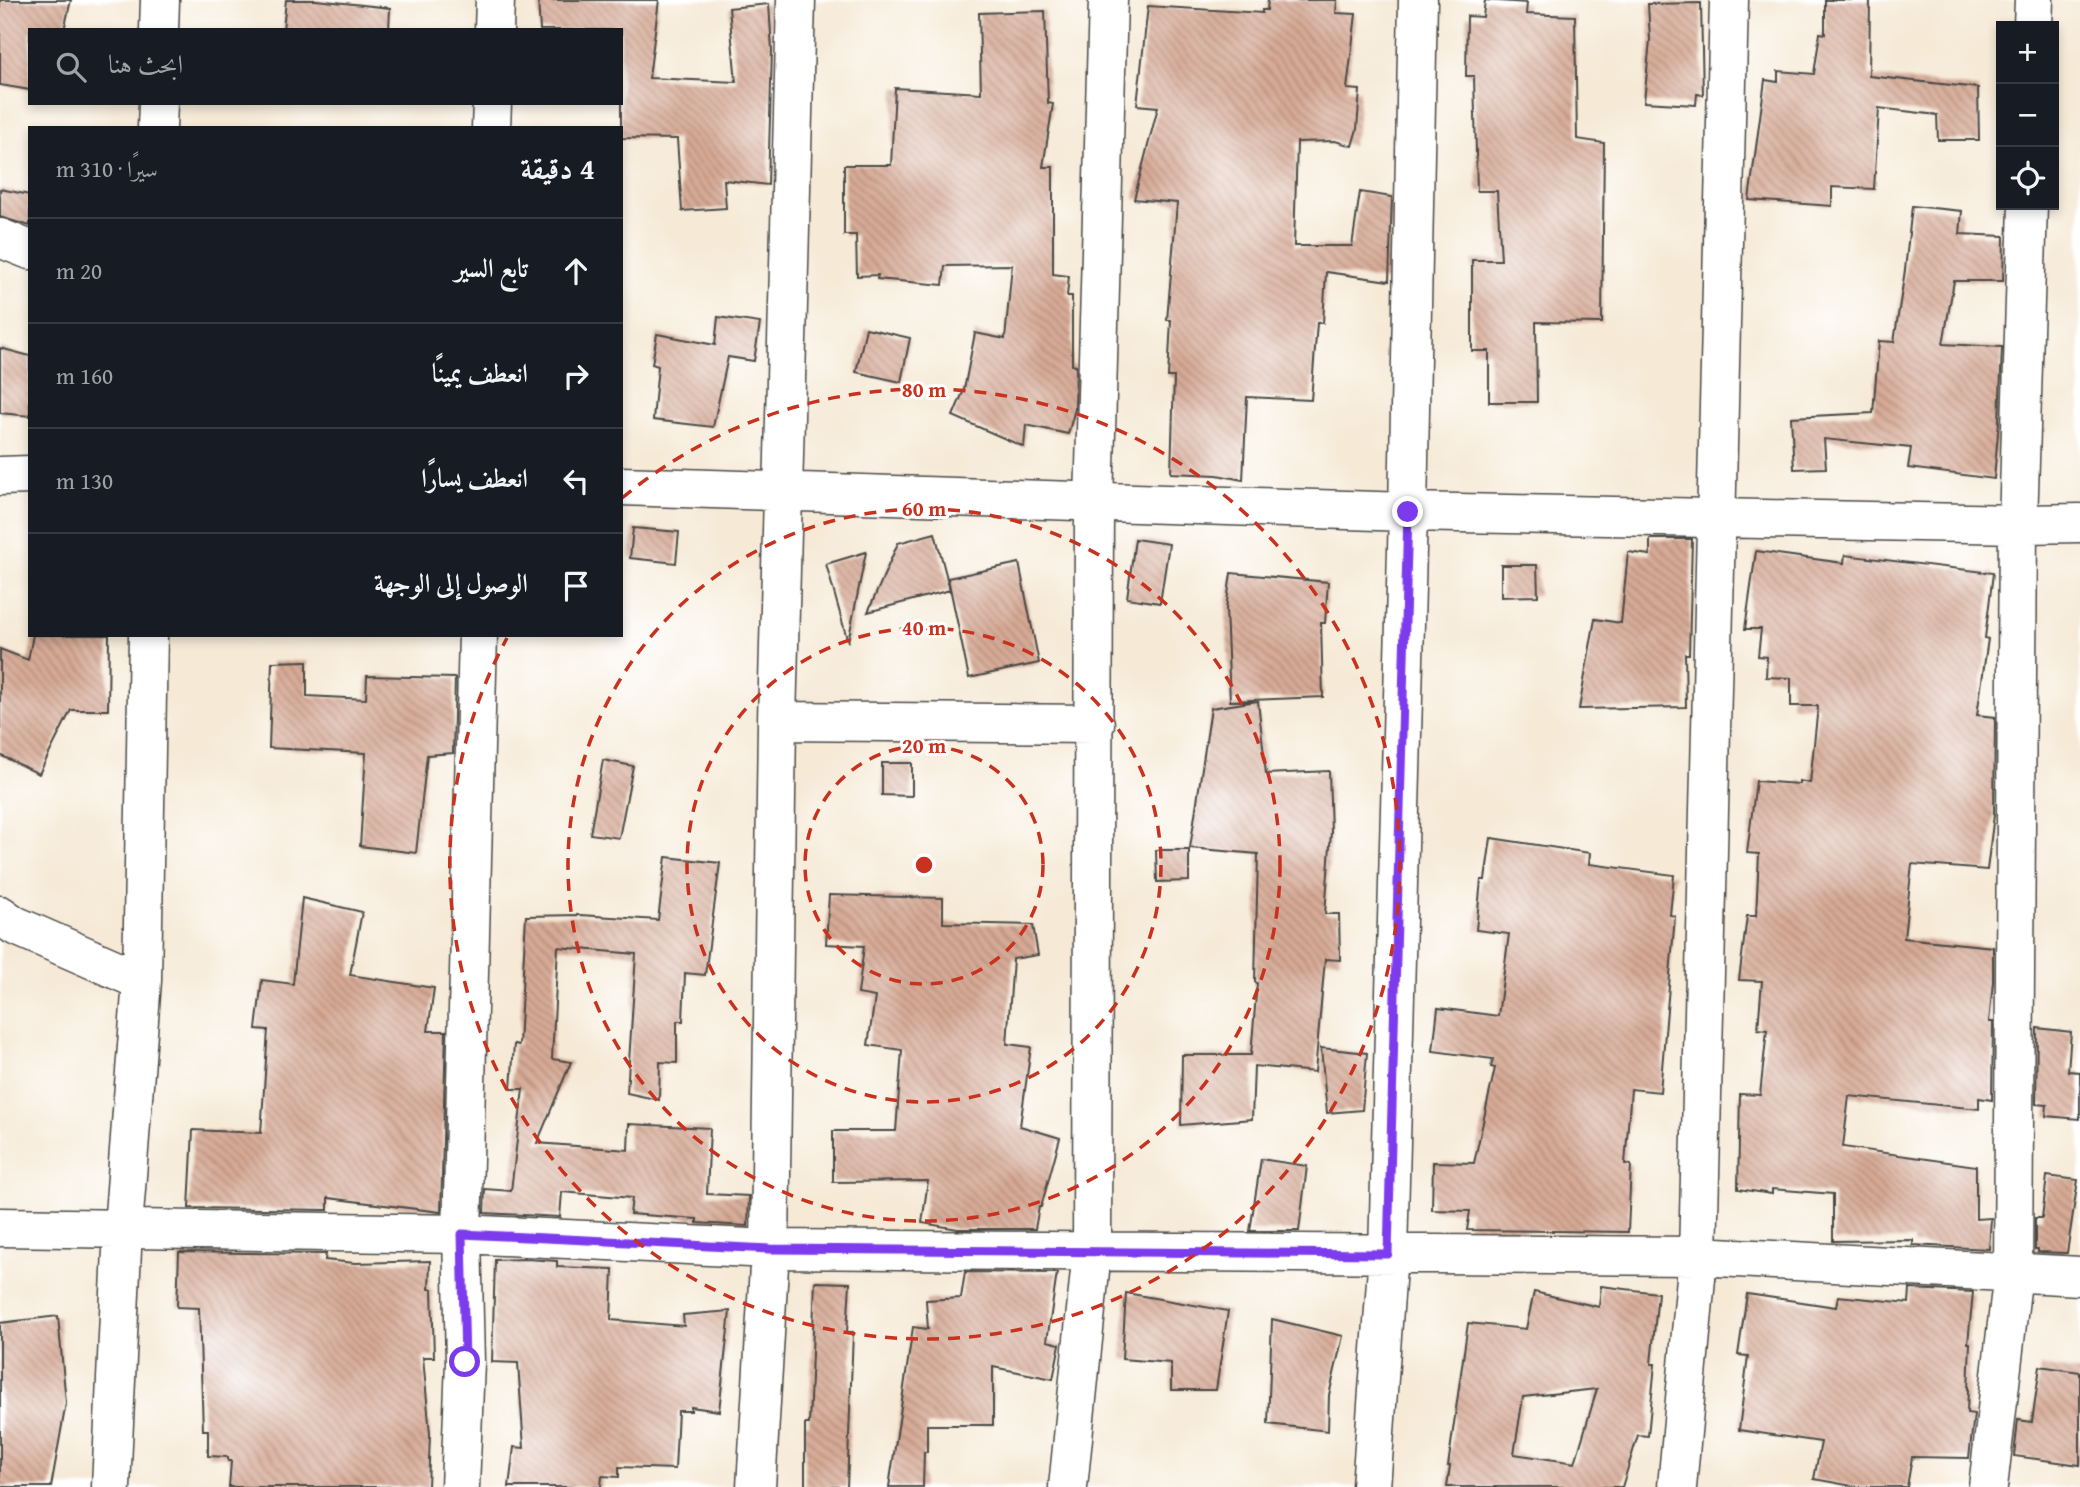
<!DOCTYPE html>
<html lang="ar">
<meta charset="utf-8">
<style>
body{margin:0;font-family:"Gentium Book Plus",Amiri,serif;background:#242831;color:#f1f3f6;direction:rtl}
.controls{position:absolute;right:21px;top:21px;display:grid;overflow:hidden;border-radius:0px;box-shadow:0 4px 10px #0003}
.controls button{width:63px;height:63px;display:grid;place-items:center;padding:0;border:0;border-bottom:2px solid #363941;background:#171b24;color:#f1f3f6;font:35px sans-serif}
.stop{position:absolute;width:21px;height:21px;margin:-16px;border:5px solid #7c3aed;border-radius:50%;background:#fff}
.stop.end{background:#7c3aed;border-color:#fff;box-shadow:0 2px 7px #0008}
.list{margin:0;padding:0;list-style:none}
h2{display:flex;justify-content:space-between;align-items:center;height:91px;margin:0;padding:0 28px;font-size:30px}
h2 small{font-size:23px;font-weight:400;color:#9ea1a6}
.list li{display:grid;grid-template-columns:46px 1fr auto;gap:21px;align-items:center;box-sizing:border-box;height:105px;padding:0 28px;border-top:2px solid #363941}
.list b{display:block;font-size:26px;white-space:nowrap}
.list em{font-size:23px;font-style:normal;color:#9ea1a6}
.icon{flex:none;width:38px;height:38px;fill:none;stroke:currentColor;stroke-width:2;stroke-linecap:round;stroke-linejoin:round}
.map{position:relative;flex:none;width:2080px;height:1487px;overflow:hidden;direction:ltr}
.search{position:absolute;background:#171b24;box-shadow:0 4px 10px #0003;left:28px;top:28px;width:595px;height:77px;display:flex;align-items:center;gap:18px;box-sizing:border-box;padding:0 24px;border-radius:0px;color:#9ea1a6;font-size:26px}
.panel{position:absolute;background:#171b24;box-shadow:0 4px 10px #0003;left:28px;top:126px;width:595px;height:511px;border-radius:0px;direction:rtl}
.map>svg:first-child{display:block}
</style>
<div class="map">
<svg width="2080" height="1487" viewBox="0 0 2080 1487">
<defs>
<pattern id="building-back-hatch" width="6" height="6" patternUnits="userSpaceOnUse" patternTransform="scale(1.75)"><rect width="6" height="6" fill="#d7aa96"/><path d="M-1 5l2 2M0 0l6 6M5-1l2 2" fill="none" stroke="#af8b7b"/></pattern>
</defs>
<rect width="100%" height="100%" fill="#fff"/>
<filter id="ink" filterUnits="userSpaceOnUse"><feTurbulence type="fractalNoise" baseFrequency=".0143" numOctaves="2"/><feDisplacementMap in="SourceGraphic" scale="14" xChannelSelector="R" yChannelSelector="G"/><feConvolveMatrix kernelMatrix="1 2 1 2 8 2 1 2 1" color-interpolation-filters="sRGB"/></filter>
<filter id="wash" filterUnits="userSpaceOnUse"><feTurbulence type="fractalNoise" baseFrequency=".00686" numOctaves="4" result="noise"/><feDisplacementMap in="SourceGraphic" scale="28" xChannelSelector="R" yChannelSelector="G"/><feGaussianBlur stdDeviation="1.57" result="paint"/><feColorMatrix in="noise" values="0 0 0 0 0 0 0 0 0 0 0 0 0 0 0 0 0 1.4 0 .05"/><feComposite in="paint" operator="in"/></filter>
<g filter="url(#wash)">
<rect width="100%" height="100%" fill="#f6ead7"/>
<g id="blocks">
<path fill="url(#building-back-hatch)" fill-rule="evenodd" d="M 0,0 L 71,0 L 64,30 L 30,30 L 30,90 L 0,85 Z
M 286,0 L 316,0 L 390,8 L 389,30 L 283,30 Z
M 538,0 L 659,0 L 649,78 L 736,82 L 729,8 L 769,4 L 772,50 L 768,185 L 724,180 L 726,208 L 682,211 L 677,139 L 621,138 L 621,30 L 540,30 Z
M 1268,0 L 1337,0 L 1336,13 L 1356,14 L 1347,89 L 1360,90 L 1357,129 L 1352,146 L 1335,141 L 1297,142 L 1294,246 L 1352,246 L 1360,192 L 1392,197 L 1389,281 L 1326,272 L 1323,323 L 1317,323 L 1311,400 L 1247,397 L 1243,480 L 1217,475 L 1171,473 L 1174,377 L 1168,377 L 1171,320 L 1167,320 L 1177,203 L 1134,199 L 1158,107 L 1137,105 L 1148,6 L 1262,13 L 1262,10 L 1267,10 Z
M 1485,0 L 1527,3 L 1526,14 L 1575,16 L 1577,139 L 1604,143 L 1602,323 L 1536,322 L 1537,402 L 1489,402 L 1489,351 L 1472,351 L 1472,260 L 1501,260 L 1497,191 L 1477,191 L 1474,76 L 1466,76 L 1467,16 L 1483,17 Z
M 1825,0 L 1870,0 L 1869,76 L 1978,88 L 1979,140 L 1938,140 L 1937,115 L 1879,108 L 1874,189 L 1832,187 L 1832,206 L 1749,200 L 1765,80 L 1778,82 L 1778,71 L 1814,74 L 1820,33 L 1825,34 Z
M 1701,3 L 1703,95 L 1697,94 L 1696,105 L 1644,102 L 1650,40 L 1648,4 Z
M 1045,11 L 1048,103 L 1053,104 L 1043,167 L 1053,167 L 1053,274 L 1069,276 L 1067,296 L 1072,296 L 1072,365 L 1076,366 L 1075,409 L 1068,434 L 1026,425 L 1024,447 L 953,416 L 964,390 L 975,333 L 1005,339 L 1012,265 L 945,266 L 943,285 L 877,279 L 878,275 L 857,276 L 856,235 L 844,235 L 844,165 L 891,165 L 895,88 L 981,93 L 979,13 Z
M 0,189 L 30,195 L 30,226 L 0,217 Z
M 1912,206 L 1962,211 L 1960,234 L 2004,236 L 2003,281 L 1954,281 L 1943,344 L 2002,347 L 1999,421 L 1994,479 L 1908,468 L 1911,448 L 1824,439 L 1826,468 L 1794,469 L 1791,417 L 1873,413 L 1879,341 L 1894,342 L 1905,270 Z
M 718,317 L 760,323 L 754,361 L 728,357 L 713,427 L 653,420 L 658,366 L 652,364 L 657,334 L 715,345 Z
M 866,328 L 910,338 L 901,382 L 856,372 Z
M 0,348 L 30,356 L 30,416 L 0,413 Z
M 633,528 L 679,532 L 676,563 L 630,558 Z
M 935,533 L 950,590 L 868,612 L 898,543 Z
M 1135,539 L 1169,544 L 1160,603 L 1127,598 Z
M 1650,539 L 1692,539 L 1689,654 L 1685,654 L 1686,707 L 1579,709 L 1595,619 L 1621,623 L 1628,552 L 1650,555 Z
M 1756,551 L 1844,563 L 1845,555 L 1993,573 L 1985,638 L 1988,639 L 1977,715 L 1995,717 L 1994,815 L 1987,870 L 1912,864 L 1904,938 L 1993,947 L 1993,982 L 1989,1022 L 1993,1022 L 1992,1100 L 1979,1098 L 1979,1109 L 1849,1096 L 1843,1147 L 1976,1166 L 1976,1219 L 1991,1218 L 1989,1249 L 1913,1245 L 1913,1240 L 1833,1241 L 1833,1194 L 1772,1189 L 1772,1194 L 1738,1189 L 1740,1094 L 1760,1095 L 1767,1030 L 1758,1029 L 1762,981 L 1739,980 L 1747,916 L 1756,916 L 1759,854 L 1747,853 L 1756,781 L 1799,784 L 1799,781 L 1810,783 L 1818,706 L 1791,706 L 1791,678 L 1766,677 L 1767,657 L 1758,656 L 1761,629 L 1745,629 Z
M 866,552 L 848,642 L 826,564 Z
M 1019,563 L 1039,663 L 969,678 L 948,578 Z
M 1501,565 L 1537,565 L 1538,596 L 1501,597 Z
M 1231,573 L 1328,582 L 1325,623 L 1321,623 L 1323,697 L 1230,701 L 1226,609 Z
M 33,635 L 109,635 L 108,710 L 71,710 L 39,774 L 0,755 L 0,649 L 28,660 Z
M 307,661 L 307,696 L 366,699 L 367,676 L 455,678 L 453,753 L 427,755 L 416,853 L 360,846 L 366,753 L 269,748 L 272,662 Z
M 1258,701 L 1266,774 L 1329,771 L 1331,832 L 1325,914 L 1339,914 L 1340,960 L 1325,959 L 1315,1072 L 1254,1066 L 1252,1119 L 1181,1125 L 1182,1055 L 1251,1055 L 1257,983 L 1255,982 L 1258,854 L 1190,848 L 1211,708 Z
M 603,760 L 633,766 L 619,838 L 590,834 Z
M 882,763 L 912,763 L 912,796 L 882,795 Z
M 1491,838 L 1590,853 L 1589,864 L 1674,875 L 1670,915 L 1675,916 L 1660,1092 L 1631,1089 L 1625,1164 L 1631,1165 L 1628,1232 L 1467,1230 L 1470,1211 L 1432,1210 L 1433,1162 L 1474,1163 L 1495,1068 L 1491,1067 L 1493,1059 L 1433,1051 L 1438,1008 L 1498,1016 L 1509,934 L 1476,930 L 1481,880 L 1485,880 Z
M 1156,850 L 1189,850 L 1189,881 L 1157,882 Z
M 666,857 L 720,863 L 705,975 L 685,973 L 683,1021 L 677,1021 L 677,1063 L 660,1062 L 659,1100 L 627,1093 L 636,954 L 558,947 L 552,1059 L 571,1062 L 537,1143 L 628,1150 L 629,1124 L 710,1128 L 707,1194 L 749,1196 L 748,1226 L 697,1223 L 697,1219 L 630,1214 L 632,1198 L 562,1192 L 560,1217 L 484,1213 L 485,1189 L 511,1191 L 523,1089 L 511,1089 L 514,1044 L 519,1045 L 526,916 L 580,915 L 658,920 Z
M 829,895 L 943,898 L 943,923 L 1033,925 L 1038,955 L 1013,959 L 1007,1044 L 1031,1047 L 1020,1126 L 1060,1138 L 1041,1207 L 1039,1207 L 1035,1229 L 958,1229 L 922,1223 L 928,1181 L 833,1182 L 833,1131 L 896,1131 L 902,1050 L 868,1045 L 875,997 L 858,994 L 864,946 L 826,944 Z
M 302,898 L 362,912 L 350,975 L 434,988 L 428,1031 L 446,1031 L 441,1212 L 328,1198 L 328,1210 L 189,1208 L 193,1130 L 261,1133 L 268,1030 L 256,1029 L 262,980 L 293,984 Z
M 2037,1028 L 2071,1032 L 2068,1071 L 2080,1072 L 2080,1119 L 2046,1116 L 2047,1105 L 2036,1104 Z
M 1321,1048 L 1367,1053 L 1362,1110 L 1327,1113 Z
M 1261,1159 L 1307,1166 L 1299,1231 L 1250,1231 Z
M 2047,1176 L 2078,1180 L 2067,1253 L 2038,1252 L 2038,1249 L 2035,1249 L 2035,1218 L 2042,1218 Z
M 179,1252 L 326,1254 L 325,1260 L 355,1263 L 430,1261 L 429,1289 L 432,1289 L 434,1357 L 423,1357 L 430,1434 L 428,1487 L 229,1487 L 231,1461 L 228,1461 L 228,1457 L 208,1456 L 208,1430 L 203,1430 L 199,1308 L 177,1307 Z
M 527,1259 L 557,1261 L 557,1267 L 613,1269 L 611,1320 L 684,1326 L 683,1315 L 730,1311 L 719,1411 L 691,1407 L 691,1411 L 678,1411 L 675,1469 L 619,1467 L 619,1477 L 602,1476 L 601,1487 L 509,1487 L 514,1447 L 524,1448 L 518,1363 L 492,1362 L 495,1260 Z
M 965,1272 L 1057,1273 L 1047,1341 L 1060,1344 L 1053,1379 L 993,1367 L 993,1425 L 927,1425 L 927,1452 L 924,1452 L 923,1487 L 889,1487 L 913,1327 L 928,1329 L 926,1300 L 961,1298 Z
M 815,1282 L 850,1283 L 847,1332 L 853,1332 L 847,1487 L 805,1487 L 805,1424 L 809,1424 Z
M 1601,1286 L 1658,1293 L 1651,1364 L 1655,1364 L 1648,1436 L 1638,1435 L 1622,1487 L 1447,1487 L 1450,1466 L 1448,1466 L 1468,1323 L 1526,1329 L 1534,1292 L 1599,1307 ZM 1597,1389 L 1575,1463 L 1514,1454 L 1523,1397 Z
M 1910,1289 L 1973,1292 L 1968,1343 L 1970,1343 L 1967,1413 L 1974,1414 L 1969,1458 L 1912,1457 L 1907,1487 L 1858,1487 L 1814,1479 L 1821,1442 L 1739,1430 L 1748,1356 L 1738,1355 L 1747,1294 L 1836,1307 L 1838,1296 L 1909,1303 Z
M 1126,1293 L 1228,1311 L 1216,1390 L 1171,1390 L 1171,1363 L 1122,1359 Z
M 58,1316 L 66,1403 L 51,1487 L 0,1487 L 0,1323 Z
M 1272,1319 L 1343,1336 L 1329,1395 L 1328,1431 L 1268,1424 Z
M 2040,1366 L 2080,1372 L 2080,1465 L 2014,1456 L 2018,1420 L 2032,1422 Z"/>
</g>
</g>
<g filter="url(#ink)">
<use href="#blocks" fill-opacity="0" stroke="#494845" stroke-width="2"/>
<g fill="none" stroke-linecap="round" stroke-linejoin="round">
<defs>
<path id="minor" d="M 2033,26 L 2034,0
M 159,30 L 160,0
M 494,30 L 495,0
M 157,128 L 158,103
M 491,128 L 492,103
M 0,238 L 30,250
M 0,476 L 30,475
M 621,486 L 1408,512 L 2018,524 L 2080,523
M 777,721 L 1095,724
M 0,915 L 14,925 L 142,981
M 0,1227 L 462,1234 L 770,1249 L 1698,1256 L 2080,1276
M 111,1487 L 123,1228 L 142,981 L 148,635
M 460,1487 L 465,1362 L 462,1234 L 478,635
M 756,1487 L 770,1249 L 777,721 L 796,0
M 1068,1487 L 1092,1251 L 1094,503 L 1108,0
M 1371,1487 L 1388,1254 L 1408,512 L 1418,0
M 1677,1487 L 1698,1256 L 1729,0
M 1988,1487 L 2013,1272 L 2018,524 L 2028,205"/>
</defs>
<use href="#minor" stroke="#494845" stroke-width="41"/>
<use href="#minor" stroke="#fff" stroke-width="38"/>
</g>
</g>
<g fill="none" stroke-linecap="round" stroke-linejoin="round" filter="url(#ink)">
<path stroke="#7c3aed" stroke-width="9" d="M 465,1362 L 462,1234 L 770,1249 L 1388,1254 L 1408,512"/>
</g>
<g fill="none" stroke="#c8321e" stroke-width="3.5" stroke-dasharray="12 9">
<circle cx="924" cy="865" r="119"/>
<circle cx="924" cy="865" r="237"/>
<circle cx="924" cy="865" r="356"/>
<path d="M622 498A475 475 0 1 1 507 638"/>
</g>
<circle cx="924" cy="865" r="10" fill="#c8321e" stroke="#fff" stroke-width="3.5"/>
<g font-size="21" text-anchor="middle" font-weight="bold" fill="#c8321e" stroke="#fff" stroke-width="6" stroke-linejoin="round" paint-order="stroke">
<text x="924" y="397">80 m</text>
<text x="924" y="516">60 m</text>
<text x="924" y="635">40 m</text>
<text x="924" y="753">20 m</text>
</g>
</svg>
<div class="controls">
<button>+</button>
<button>−</button>
<button><svg class="icon" aria-label="locate" viewBox="0 0 24 24"><circle cx="12" cy="12" r="6"/><path d="M12 2v4M12 18v4M2 12h4M18 12h4"/></svg></button>
</div>
<div class="stop" style="left:465px;top:1362px"></div>
<div class="stop end" style="left:1408px;top:512px"></div>
<div class="search"><svg class="icon" aria-label="search" viewBox="0 0 24 24"><circle cx="10" cy="10" r="6"/><path d="M15 15l6 6"/></svg>ابحث هنا</div>
<section class="panel">
<h2>4 دقيقة<small>سيرًا · 310 m</small></h2>
<ul class="list">
<li><svg class="icon" aria-label="ahead" viewBox="0 0 24 24"><path d="M12 20V5M6 11l6-6 6 6"/></svg><div><b>تابع السير</b></div><em>20 m</em></li>
<li><svg class="icon" aria-label="right" viewBox="0 0 24 24"><path d="M7 20v-9h11M14 6l5 5-5 5"/></svg><div><b>انعطف يمينًا</b></div><em>160 m</em></li>
<li><svg class="icon" aria-label="left" viewBox="0 0 24 24"><path d="M17 20v-9H6M10 6l-5 5 5 5"/></svg><div><b>انعطف يسارًا</b></div><em>130 m</em></li>
<li><svg class="icon" aria-label="arrive" viewBox="0 0 24 24"><path d="M6 21V4h12l-3 4 3 4H6"/></svg><div><b>الوصول إلى الوجهة</b></div></li>
</ul>
</section>
</div>
